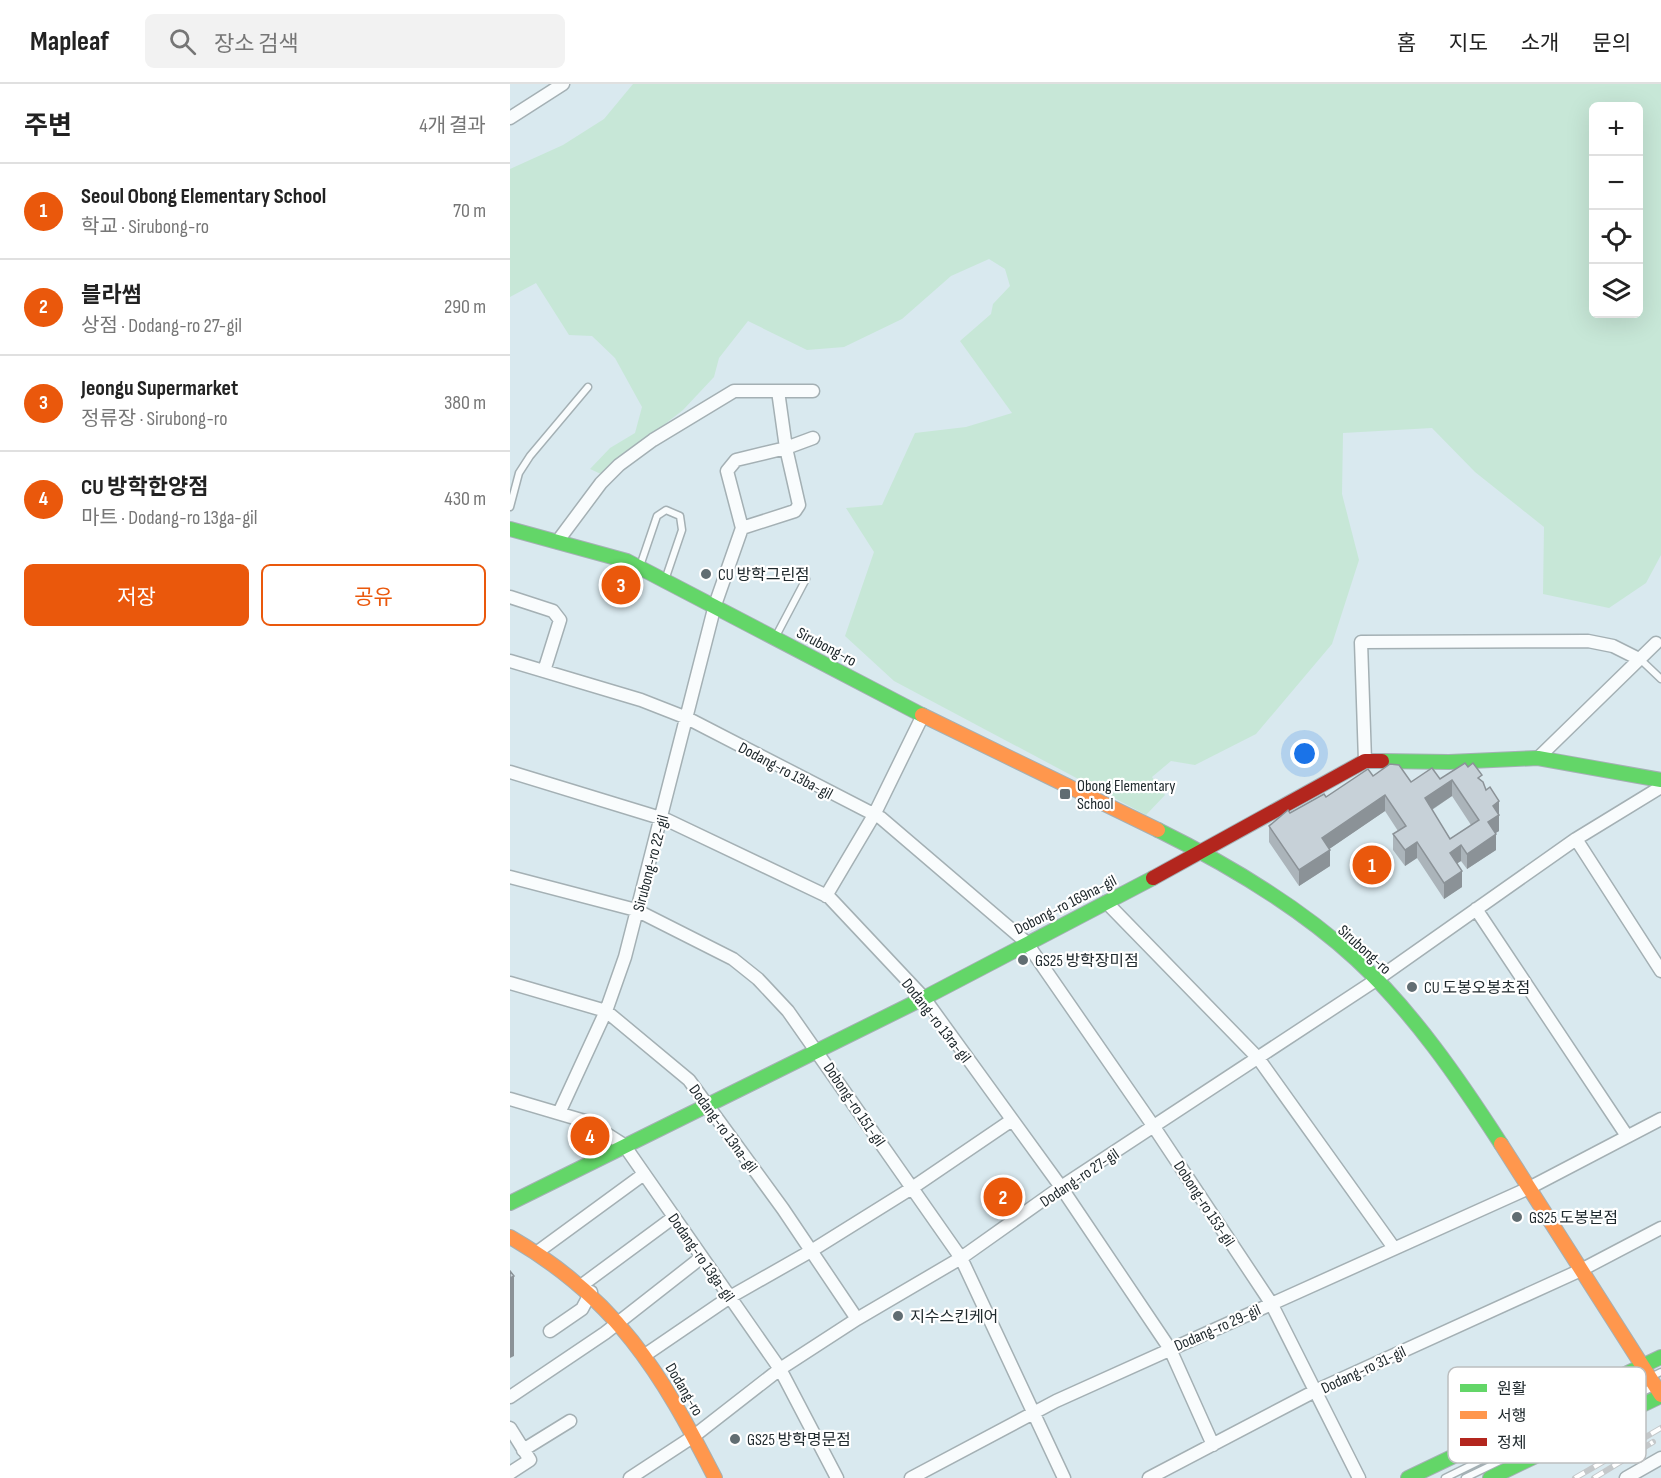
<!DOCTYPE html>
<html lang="ko">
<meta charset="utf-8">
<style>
body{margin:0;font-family:"Sofia Sans Condensed","Noto Sans KR",sans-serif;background:#f2f2f2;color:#222}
.controls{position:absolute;right:18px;top:18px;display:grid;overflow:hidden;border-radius:9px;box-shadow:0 6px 24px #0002}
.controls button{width:54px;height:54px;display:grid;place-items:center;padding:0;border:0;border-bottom:2px solid #e0e0e0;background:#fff;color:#222;font:30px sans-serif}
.you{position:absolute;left:795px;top:670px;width:21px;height:21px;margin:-15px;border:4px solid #fff;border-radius:50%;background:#1a73e8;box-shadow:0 0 0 9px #1a73e833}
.badge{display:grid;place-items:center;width:39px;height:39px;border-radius:50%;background:#ea580c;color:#fff;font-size:20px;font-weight:700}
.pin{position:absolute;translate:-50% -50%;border:3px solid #fff;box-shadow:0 2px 6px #0006}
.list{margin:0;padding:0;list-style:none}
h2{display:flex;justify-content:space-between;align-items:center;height:78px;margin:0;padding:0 24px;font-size:26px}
h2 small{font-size:20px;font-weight:400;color:#767676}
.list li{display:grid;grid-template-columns:39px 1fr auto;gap:18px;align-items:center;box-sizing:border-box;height:96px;padding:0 24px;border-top:2px solid #e0e0e0}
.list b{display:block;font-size:22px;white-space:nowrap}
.list p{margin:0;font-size:20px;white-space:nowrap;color:#767676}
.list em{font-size:20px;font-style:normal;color:#767676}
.actions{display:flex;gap:12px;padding:18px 24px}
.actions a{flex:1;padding:14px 0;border:2px solid #ea580c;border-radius:9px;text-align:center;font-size:21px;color:#ea580c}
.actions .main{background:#ea580c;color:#fff}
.icon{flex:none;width:33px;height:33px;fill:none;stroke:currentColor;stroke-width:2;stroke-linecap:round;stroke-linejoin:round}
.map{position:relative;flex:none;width:1151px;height:1394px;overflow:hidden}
header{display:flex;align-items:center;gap:36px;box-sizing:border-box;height:84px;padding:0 30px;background:#fff;border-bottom:2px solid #e0e0e0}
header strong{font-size:28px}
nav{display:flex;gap:33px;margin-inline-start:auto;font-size:21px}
.search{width:420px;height:54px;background:#f2f2f2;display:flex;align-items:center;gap:15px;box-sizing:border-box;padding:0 21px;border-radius:9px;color:#767676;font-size:22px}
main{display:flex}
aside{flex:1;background:#fff}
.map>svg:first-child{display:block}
</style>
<header>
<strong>Mapleaf</strong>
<div class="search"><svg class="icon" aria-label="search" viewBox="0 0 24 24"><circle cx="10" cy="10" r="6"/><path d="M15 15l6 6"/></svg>장소 검색</div>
<nav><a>홈</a><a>지도</a><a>소개</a><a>문의</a></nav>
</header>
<main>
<aside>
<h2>주변<small>4개 결과</small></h2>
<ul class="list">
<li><span class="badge">1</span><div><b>Seoul Obong Elementary School</b><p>학교 · Sirubong-ro</p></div><em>70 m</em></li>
<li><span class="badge">2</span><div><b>블라썸</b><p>상점 · Dodang-ro 27-gil</p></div><em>290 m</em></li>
<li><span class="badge">3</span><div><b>Jeongu Supermarket</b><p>정류장 · Sirubong-ro</p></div><em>380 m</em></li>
<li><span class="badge">4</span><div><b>CU 방학한양점</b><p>마트 · Dodang-ro 13ga-gil</p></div><em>430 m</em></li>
</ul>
<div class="actions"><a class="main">저장</a><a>공유</a></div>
</aside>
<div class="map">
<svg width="1151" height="1394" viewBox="0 0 1151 1394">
<rect width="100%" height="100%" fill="#d9e9ef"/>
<path fill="#c7e7d7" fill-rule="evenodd" d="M 123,0 L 1151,0 L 1151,471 L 1136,499 L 1099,524 L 1033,510 L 1034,443 L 965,388 L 922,344 L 833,349 L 832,410 L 849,476 L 822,560 L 746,650 L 685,681 L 661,677 L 642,693 L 655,711 L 636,731 L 384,597 L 335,552 L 364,468 L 336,424 L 372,421 L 405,349 L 456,343 L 502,329 L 450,257 L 481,230 L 483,220 L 500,202 L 495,185 L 479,175 L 441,192 L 392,235 L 334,263 L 297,266 L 238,237 L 209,274 L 204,293 L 173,326 L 91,390 L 80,385 L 100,364 L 125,349 L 132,323 L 105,274 L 82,252 L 59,251 L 26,199 L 0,213 L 0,85 L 53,61 L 94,35 ZM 1084,22 L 1128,22 L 1128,230 L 1084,230 Z"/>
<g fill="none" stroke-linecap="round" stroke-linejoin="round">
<defs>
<path id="lane" d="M 0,423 L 9,389 L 20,372 L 78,303
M 130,482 L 147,432 L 156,426 L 170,432 L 172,446 L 155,496
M 266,552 L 296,495
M 1130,575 L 1151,595
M 935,1394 L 1151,1288
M 955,1394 L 1143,1303"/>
<path id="street" d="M 0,34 L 53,0
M 268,307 L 276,364 L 226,376 L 217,387 L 232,444 L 285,427 L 289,421 L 276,364 L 303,354
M 47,458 L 91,399 L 109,381 L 143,356 L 224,307 L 303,307
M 0,513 L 43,527 L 50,536 L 34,587
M 0,577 L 131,616 L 177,634 L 371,734 L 516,858 L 644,1043 L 761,1219 L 849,1394
M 1028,674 L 1146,559
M 855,677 L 851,558 L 1078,557 L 1103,562 L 1129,575
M 0,688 L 157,736 L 319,813 L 414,914 L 551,1103 L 660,1265 L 703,1361
M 1066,755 L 1151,887
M 0,793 L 126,826 L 223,875 L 248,895 L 278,927 L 451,1174 L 554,1394
M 316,812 L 364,731 L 413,631
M 596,818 L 748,974 L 884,1164
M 966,825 L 1117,1052
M 0,899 L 96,927 L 179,996 L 273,1125 L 347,1235
M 0,1015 L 78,1038 L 114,1061 L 270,1285 L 327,1394
M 49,1029 L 96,927 L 115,873 L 205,521 L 232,444
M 26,1169 L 134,1090
M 72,1201 L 164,1133
M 40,1247 L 72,1225 L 81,1208
M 135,1271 L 220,1213 L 301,1167 L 402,1104 L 502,1036
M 0,1313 L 95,1249 L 192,1173
M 0,1344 L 20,1376 L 0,1389
M 13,1366 L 60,1337
M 120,1394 L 184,1352 L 270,1285 L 347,1235 L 451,1174 L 551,1103 L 866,896 L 1066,755 L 1151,703
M 401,1394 L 546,1317 L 1019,1104 L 1151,1035
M 639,1394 L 805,1307 L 1071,1186 L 1151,1144
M 1116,1394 L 1151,1374"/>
<path id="fast" d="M 0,445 L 117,477 L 412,631
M 872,677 L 939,678 L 1028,674 L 1151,696
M 648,746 C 717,780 788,822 846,875 C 903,928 949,995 991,1060
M 0,1119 L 414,914 L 643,794
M 898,1394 L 1151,1273
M 980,1394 L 1151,1312"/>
<path id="slow" d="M 412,631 L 648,746
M 991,1060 L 1151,1311
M 0,1153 C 106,1214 151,1288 205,1394"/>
<path id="jam" d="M 643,794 L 855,677 L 872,677"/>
</defs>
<use href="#lane" stroke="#a4b0b4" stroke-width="9"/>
<use href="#street" stroke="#a4b0b4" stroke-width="15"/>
<use href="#fast" stroke="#a4b0b4" stroke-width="16"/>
<use href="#slow" stroke="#a4b0b4" stroke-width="16"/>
<use href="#jam" stroke="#a4b0b4" stroke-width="16"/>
<use href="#lane" stroke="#f9fcfd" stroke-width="6"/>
<use href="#street" stroke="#f9fcfd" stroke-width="12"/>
<use href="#fast" stroke="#63d668" stroke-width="14"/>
<use href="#slow" stroke="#ff974d" stroke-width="14"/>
<use href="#jam" stroke="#b3261e" stroke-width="14"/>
<defs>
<path id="rail" d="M 1065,1394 L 1151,1344
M 1084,1394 L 1143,1358"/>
</defs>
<use href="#rail" stroke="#c4c8ca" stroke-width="6"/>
<use href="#rail" stroke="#fff" stroke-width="4" stroke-dasharray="11" stroke-linecap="butt"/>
</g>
<path fill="#abb4ba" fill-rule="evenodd" d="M 958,683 L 972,697 L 989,733 L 989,747 L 985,749 L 986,766 L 957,785 L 951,777 L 947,779 L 952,803 L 934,815 L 907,774 L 895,782 L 883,766 L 883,750 L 888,747 L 875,727 L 819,765 L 820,782 L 789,802 L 759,758 L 759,742 L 780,729 L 863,692 L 901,698 L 930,695 ZM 942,712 L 961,741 L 940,755 L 922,726 Z"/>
<path fill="#8b9297" d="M 942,696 L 942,712 L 915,730 L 915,714 Z
M 875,711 L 875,727 L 812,770 L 812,754 Z
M 989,717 L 989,747 L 978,754 L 978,738 L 983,722 Z
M 986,750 L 986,766 L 957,785 L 957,770 Z
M 907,758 L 907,774 L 895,782 L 895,766 Z
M 951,761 L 951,777 L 940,784 L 940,769 Z
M 820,766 L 820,782 L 789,802 L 789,786 Z
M 952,787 L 952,803 L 934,815 L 934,799 Z
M 4,1192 L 4,1272 L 0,1274 L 0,1194 Z"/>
<path fill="#c7d1d8" stroke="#8b9297" stroke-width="1.5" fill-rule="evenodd" d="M 955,679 L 958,683 L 963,679 L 972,691 L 968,694 L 973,698 L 976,706 L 980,703 L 989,717 L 983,722 L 989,731 L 978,738 L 986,750 L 957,770 L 951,761 L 940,769 L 952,787 L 934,799 L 907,758 L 895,766 L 883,750 L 896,742 L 875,711 L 812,754 L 820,766 L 789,786 L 759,742 L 778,726 L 780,729 L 814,710 L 816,713 L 858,685 L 863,692 L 880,680 L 889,681 L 901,698 L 922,684 L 930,695 ZM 942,696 L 969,736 L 940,755 L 915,714 Z
M 0,1187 L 4,1192 L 0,1194 Z"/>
<g fill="#616d72" stroke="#fff" stroke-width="2">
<circle cx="196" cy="490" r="6"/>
<rect x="549" y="704" width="12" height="12" rx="3"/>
<circle cx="513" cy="876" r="6"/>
<circle cx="902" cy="903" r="6"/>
<circle cx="1007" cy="1133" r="6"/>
<circle cx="388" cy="1232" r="6"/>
<circle cx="225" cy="1355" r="6"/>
</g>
<g text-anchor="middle" stroke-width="4.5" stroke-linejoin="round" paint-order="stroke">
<g font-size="16" fill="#202a2e" stroke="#fff" text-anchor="start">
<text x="208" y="496">CU 방학그린점</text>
<text x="567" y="707">Obong Elementary<tspan x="567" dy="18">School</tspan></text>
<text x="525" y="882">GS25 방학장미점</text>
<text x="914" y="909">CU 도봉오봉초점</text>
<text x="1019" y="1139">GS25 도봉본점</text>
<text x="400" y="1238">지수스킨케어</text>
<text x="237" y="1361">GS25 방학명문점</text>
</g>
<g font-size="16" fill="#202a2e" stroke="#fff">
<text transform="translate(317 562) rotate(28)" y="6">Sirubong-ro</text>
<text transform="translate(276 686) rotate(28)" y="6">Dodang-ro 13ba-gil</text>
<text transform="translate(140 779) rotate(-75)" y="6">Sirubong-ro 22-gil</text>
<text transform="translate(555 820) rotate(-27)" y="6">Dobong-ro 169na-gil</text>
<text transform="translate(855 865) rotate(42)" y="6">Sirubong-ro</text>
<text transform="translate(427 936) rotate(52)" y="6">Dodang-ro 13ra-gil</text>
<text transform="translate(345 1020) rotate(56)" y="6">Dobong-ro 151-gil</text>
<text transform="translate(214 1044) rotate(54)" y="6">Dodang-ro 13na-gil</text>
<text transform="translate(569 1093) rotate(-34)" y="6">Dodang-ro 27-gil</text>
<text transform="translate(695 1119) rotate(57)" y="6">Dobong-ro 153-gil</text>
<text transform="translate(192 1173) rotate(55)" y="6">Dodang-ro 13ga-gil</text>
<text transform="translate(707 1243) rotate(-24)" y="6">Dodang-ro 29-gil</text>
<text transform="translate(853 1285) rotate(-25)" y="6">Dodang-ro 31-gil</text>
<text transform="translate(175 1305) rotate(59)" y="6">Dodang-ro</text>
</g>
</g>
<rect x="938" y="1283" width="198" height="96" rx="9" fill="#fff" stroke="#bcbfc0" stroke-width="1.5"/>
<rect x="950" y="1300" width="27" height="8" fill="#63d668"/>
<rect x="950" y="1327" width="27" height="8" fill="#ff974d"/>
<rect x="950" y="1354" width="27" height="8" fill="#b3261e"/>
<g font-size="16" fill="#202a2e">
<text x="987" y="1310">원활</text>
<text x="987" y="1337">서행</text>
<text x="987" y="1364">정체</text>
</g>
</svg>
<div class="controls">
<button>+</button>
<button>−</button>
<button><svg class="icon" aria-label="locate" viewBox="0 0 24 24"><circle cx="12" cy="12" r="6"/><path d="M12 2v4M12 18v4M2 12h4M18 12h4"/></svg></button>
<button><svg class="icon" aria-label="layers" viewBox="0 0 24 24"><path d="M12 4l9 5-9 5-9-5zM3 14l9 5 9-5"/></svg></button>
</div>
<div class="you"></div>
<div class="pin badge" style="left:862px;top:781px">1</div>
<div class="pin badge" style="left:493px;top:1113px">2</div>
<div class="pin badge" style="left:111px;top:501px">3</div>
<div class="pin badge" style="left:80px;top:1052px">4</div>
</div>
</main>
